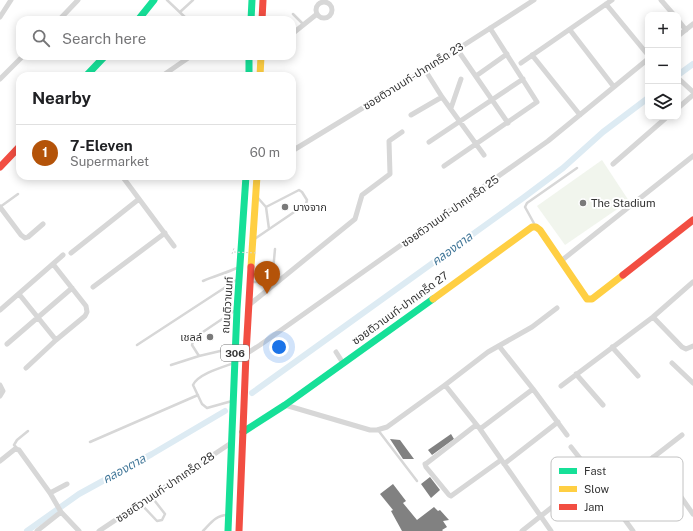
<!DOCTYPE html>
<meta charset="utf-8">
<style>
body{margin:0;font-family:"Public Sans","Noto Sans Thai",sans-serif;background:#f6f6f6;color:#202124}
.controls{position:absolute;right:12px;top:12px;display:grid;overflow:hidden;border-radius:8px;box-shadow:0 2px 10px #0003}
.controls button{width:36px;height:36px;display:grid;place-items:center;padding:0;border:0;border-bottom:1px solid #e0e0e0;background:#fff;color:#202124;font:20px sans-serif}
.you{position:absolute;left:279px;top:347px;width:14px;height:14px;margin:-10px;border:3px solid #fff;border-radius:50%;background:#1a73e8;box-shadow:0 0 0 6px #1a73e833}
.badge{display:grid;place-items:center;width:26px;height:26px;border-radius:50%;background:#b45309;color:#fff;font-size:13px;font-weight:700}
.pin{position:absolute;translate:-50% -33px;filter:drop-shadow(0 1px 2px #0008)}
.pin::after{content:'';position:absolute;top:21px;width:14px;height:12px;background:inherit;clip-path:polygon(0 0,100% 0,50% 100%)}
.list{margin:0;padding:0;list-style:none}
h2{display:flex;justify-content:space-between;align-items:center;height:52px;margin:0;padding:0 16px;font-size:17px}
h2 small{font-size:13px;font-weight:400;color:#757577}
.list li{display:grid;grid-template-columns:26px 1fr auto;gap:12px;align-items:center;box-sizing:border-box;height:56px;padding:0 16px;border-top:1px solid #e0e0e0}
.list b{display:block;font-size:15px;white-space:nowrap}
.list p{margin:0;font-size:13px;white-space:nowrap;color:#757577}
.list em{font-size:13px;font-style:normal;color:#757577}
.icon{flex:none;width:22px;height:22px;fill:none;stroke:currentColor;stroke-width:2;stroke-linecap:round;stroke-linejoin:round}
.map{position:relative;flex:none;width:693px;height:531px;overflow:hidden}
.search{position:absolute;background:#fff;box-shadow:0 2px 10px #0003;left:16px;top:16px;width:280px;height:44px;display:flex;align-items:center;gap:10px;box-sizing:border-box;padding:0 14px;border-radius:12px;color:#757577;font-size:15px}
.panel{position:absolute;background:#fff;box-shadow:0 2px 10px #0003;left:16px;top:72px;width:280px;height:108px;border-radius:12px}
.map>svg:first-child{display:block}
</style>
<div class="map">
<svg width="693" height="531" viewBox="0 0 693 531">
<rect width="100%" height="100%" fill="#fff"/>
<path fill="#f1f5ed" d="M 602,160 L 629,201 L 565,245 L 537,206 Z"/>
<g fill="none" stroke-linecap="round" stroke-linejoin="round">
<path stroke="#ddebf3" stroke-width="6" d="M 678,75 L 693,64
M 252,393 L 523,198 L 563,168 L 603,132 L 648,98
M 27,531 L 79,494 L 152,454 L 225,411"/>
</g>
<path fill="#818181" d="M 451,434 L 454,439 L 432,455 L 428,450 Z
M 390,439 L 400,440 L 414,459 L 403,459 Z
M 430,477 L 440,490 L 431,498 L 421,484 Z
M 393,484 L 406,501 L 403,503 L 417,520 L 434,507 L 438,511 L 440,510 L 449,520 L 443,521 L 447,527 L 442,530 L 443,531 L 402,531 L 391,511 L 393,510 L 380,494 Z"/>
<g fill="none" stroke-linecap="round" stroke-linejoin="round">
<path stroke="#d6d6d6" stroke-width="1" stroke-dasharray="2 2" stroke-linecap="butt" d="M 232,254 L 234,248"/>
<path stroke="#d7d7d7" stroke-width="2.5" d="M 167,0 L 188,20
M 180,12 L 193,0
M 293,14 L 303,24
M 0,207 L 18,194
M 266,207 L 269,229
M 536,227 L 525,207 L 527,203 L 577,168
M 256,238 L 306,204 L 307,200 L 302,192 L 299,190 L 266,207 L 258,198
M 203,281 C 214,276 226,273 237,268
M 253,282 L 272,282 L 275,249
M 137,345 L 238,279
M 233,348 L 199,356 L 192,345 L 194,338 L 234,311
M 171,365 L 199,356
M 232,401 L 207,408 L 202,404 L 193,385 C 198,374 223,367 234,363
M 378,430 L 417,481
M 90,442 L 198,395
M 17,448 L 14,445 L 17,440 L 28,431
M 141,504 L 157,521 L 162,520 L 165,514 L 151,496
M 203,531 C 210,524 216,515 227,515"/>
<path stroke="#d7d7d7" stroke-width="5" d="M 661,0 L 674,15
M316 10a8 8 0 1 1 16 0a8 8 0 1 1-16 0Z
M 606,4 L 648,55
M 0,17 L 11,0
M 59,20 L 78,0
M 678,20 L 686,30
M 570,30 L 614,87
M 292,34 L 317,14
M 678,36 L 693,24
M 457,49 L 508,123
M 532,55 L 580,115
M 521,63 L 612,0
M 425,70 L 442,97 L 484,155
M 162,76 L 191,56
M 476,76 L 507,54
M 678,78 L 693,92
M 0,79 L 23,56
M 451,108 L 461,79
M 678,108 L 693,95
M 411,115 L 442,97
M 429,142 L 523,79
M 292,151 L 425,70 L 534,0
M 613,164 L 667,117
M 444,166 L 537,102 L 490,28
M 122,176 L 174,246
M 0,207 L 21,235 L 25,238 L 28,237 L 43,224
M 71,253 L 139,199
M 561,261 L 693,156
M 93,287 L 165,233
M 19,294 L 56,340
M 249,305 L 355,219 L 362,195 L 390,174 L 389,141 L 402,132
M 0,310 L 63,255
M 653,317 L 682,347 L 686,349 L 693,346
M 7,344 L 72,288
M 499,346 L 533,389 L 567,435
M 612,347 L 638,376
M 336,352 L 343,363
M 246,354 L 260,345 L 548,141 L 648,59
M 672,363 L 693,383
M 26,368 L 56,340 L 85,316 L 87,312 L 86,306 L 53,264
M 576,374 L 603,405
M 0,385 L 3,391 L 0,396
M 445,385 L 480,429 L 551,531
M 561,386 L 653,317 L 693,282
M 285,405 L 370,430 L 377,430 L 387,427 L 445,385 L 488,352 L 532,327 L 557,308
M 476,425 L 427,463 L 425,464 L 426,467 L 449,495 L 451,496 L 501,460
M 480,429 L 533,389
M 653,457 L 693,514
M 0,461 L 15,449 L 19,450 L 50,493 L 61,512 L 79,531
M 504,464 L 558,422
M 642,466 L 682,435
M 592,474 L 602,475 L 611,460
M 604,491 L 633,531
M 50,493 L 67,484
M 37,531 L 61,512
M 99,531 L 231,443
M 522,531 L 590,477 L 592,474 L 590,471 L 571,447"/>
<path stroke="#16e098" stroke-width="7" d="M 138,20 L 154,0
M 251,20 L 252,0
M 249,56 L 249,76
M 86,76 L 105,56
M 243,432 L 285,405 L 433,299
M 228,531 L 237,309 L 246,176"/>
<path stroke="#ffcf43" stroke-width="7" d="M 260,76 L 261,56
M 251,267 L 257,176
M 433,299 L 532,227 L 536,227 L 540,230 L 587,299 L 592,299 L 623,275"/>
<path stroke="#f24e42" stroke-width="7" d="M 262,20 L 263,0
M 0,167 L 20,146
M 623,275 L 693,220
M 239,531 L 246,354 L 251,267"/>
<path stroke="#d6d6d6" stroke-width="1" stroke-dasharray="2 2" stroke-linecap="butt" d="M 234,252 L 257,253"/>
</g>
<g fill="#7a7a7a" stroke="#fff" stroke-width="1.5">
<circle cx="583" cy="203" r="4"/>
<circle cx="285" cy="207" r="4"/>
<circle cx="210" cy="337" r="4"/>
</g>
<g text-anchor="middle" stroke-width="4" stroke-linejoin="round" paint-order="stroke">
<rect fill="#fff" stroke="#707070" stroke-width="1" x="221" y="345" width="28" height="16" rx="3"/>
<g font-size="10" font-weight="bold" fill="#333">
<text x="235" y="357">306</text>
</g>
<g font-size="11" fill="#333" stroke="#fff">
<text transform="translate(413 76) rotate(-32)" y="4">ซอยติวานนท์-ปากเกร็ด 23</text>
<text transform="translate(450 211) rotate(-35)" y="4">ซอยติวานนท์-ปากเกร็ด 25</text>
<text transform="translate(227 305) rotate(-86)" y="4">ถนนติวานนท์</text>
<text transform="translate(400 308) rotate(-36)" y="4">ซอยติวานนท์-ปากเกร็ด 27</text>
<text transform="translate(165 487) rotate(-34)" y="4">ซอยติวานนท์-ปากเกร็ด 28</text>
</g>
<g font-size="11" fill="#333" stroke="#fff" text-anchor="start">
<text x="591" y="207">The Stadium</text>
<text x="293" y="211">บางจาก</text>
<text x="202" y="341" text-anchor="end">เชลล์</text>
</g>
<g font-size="12" font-style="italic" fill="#3f7597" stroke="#fff">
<text transform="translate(452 249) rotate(-36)" y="4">คลองตาล</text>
<text transform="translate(124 469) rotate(-29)" y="4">คลองตาล</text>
</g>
</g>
<rect x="551" y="457" width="132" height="64" rx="6" fill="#fff" stroke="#c2c2c2" stroke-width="1"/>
<rect x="559" y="468" width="18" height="6" fill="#16e098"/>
<rect x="559" y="486" width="18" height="6" fill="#ffcf43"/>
<rect x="559" y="504" width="18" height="6" fill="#f24e42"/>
<g font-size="11" fill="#333">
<text x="584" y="475">Fast</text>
<text x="584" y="493">Slow</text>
<text x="584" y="511">Jam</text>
</g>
</svg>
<div class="controls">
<button>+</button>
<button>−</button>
<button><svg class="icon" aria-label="layers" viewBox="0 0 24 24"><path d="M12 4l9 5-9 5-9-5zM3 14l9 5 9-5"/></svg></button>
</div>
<div class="you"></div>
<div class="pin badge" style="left:267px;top:294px">1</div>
<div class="search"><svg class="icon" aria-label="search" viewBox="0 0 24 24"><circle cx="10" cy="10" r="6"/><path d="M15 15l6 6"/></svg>Search here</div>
<section class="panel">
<h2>Nearby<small></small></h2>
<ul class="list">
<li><span class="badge">1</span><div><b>7-Eleven</b><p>Supermarket</p></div><em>60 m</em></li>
</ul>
</section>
</div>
